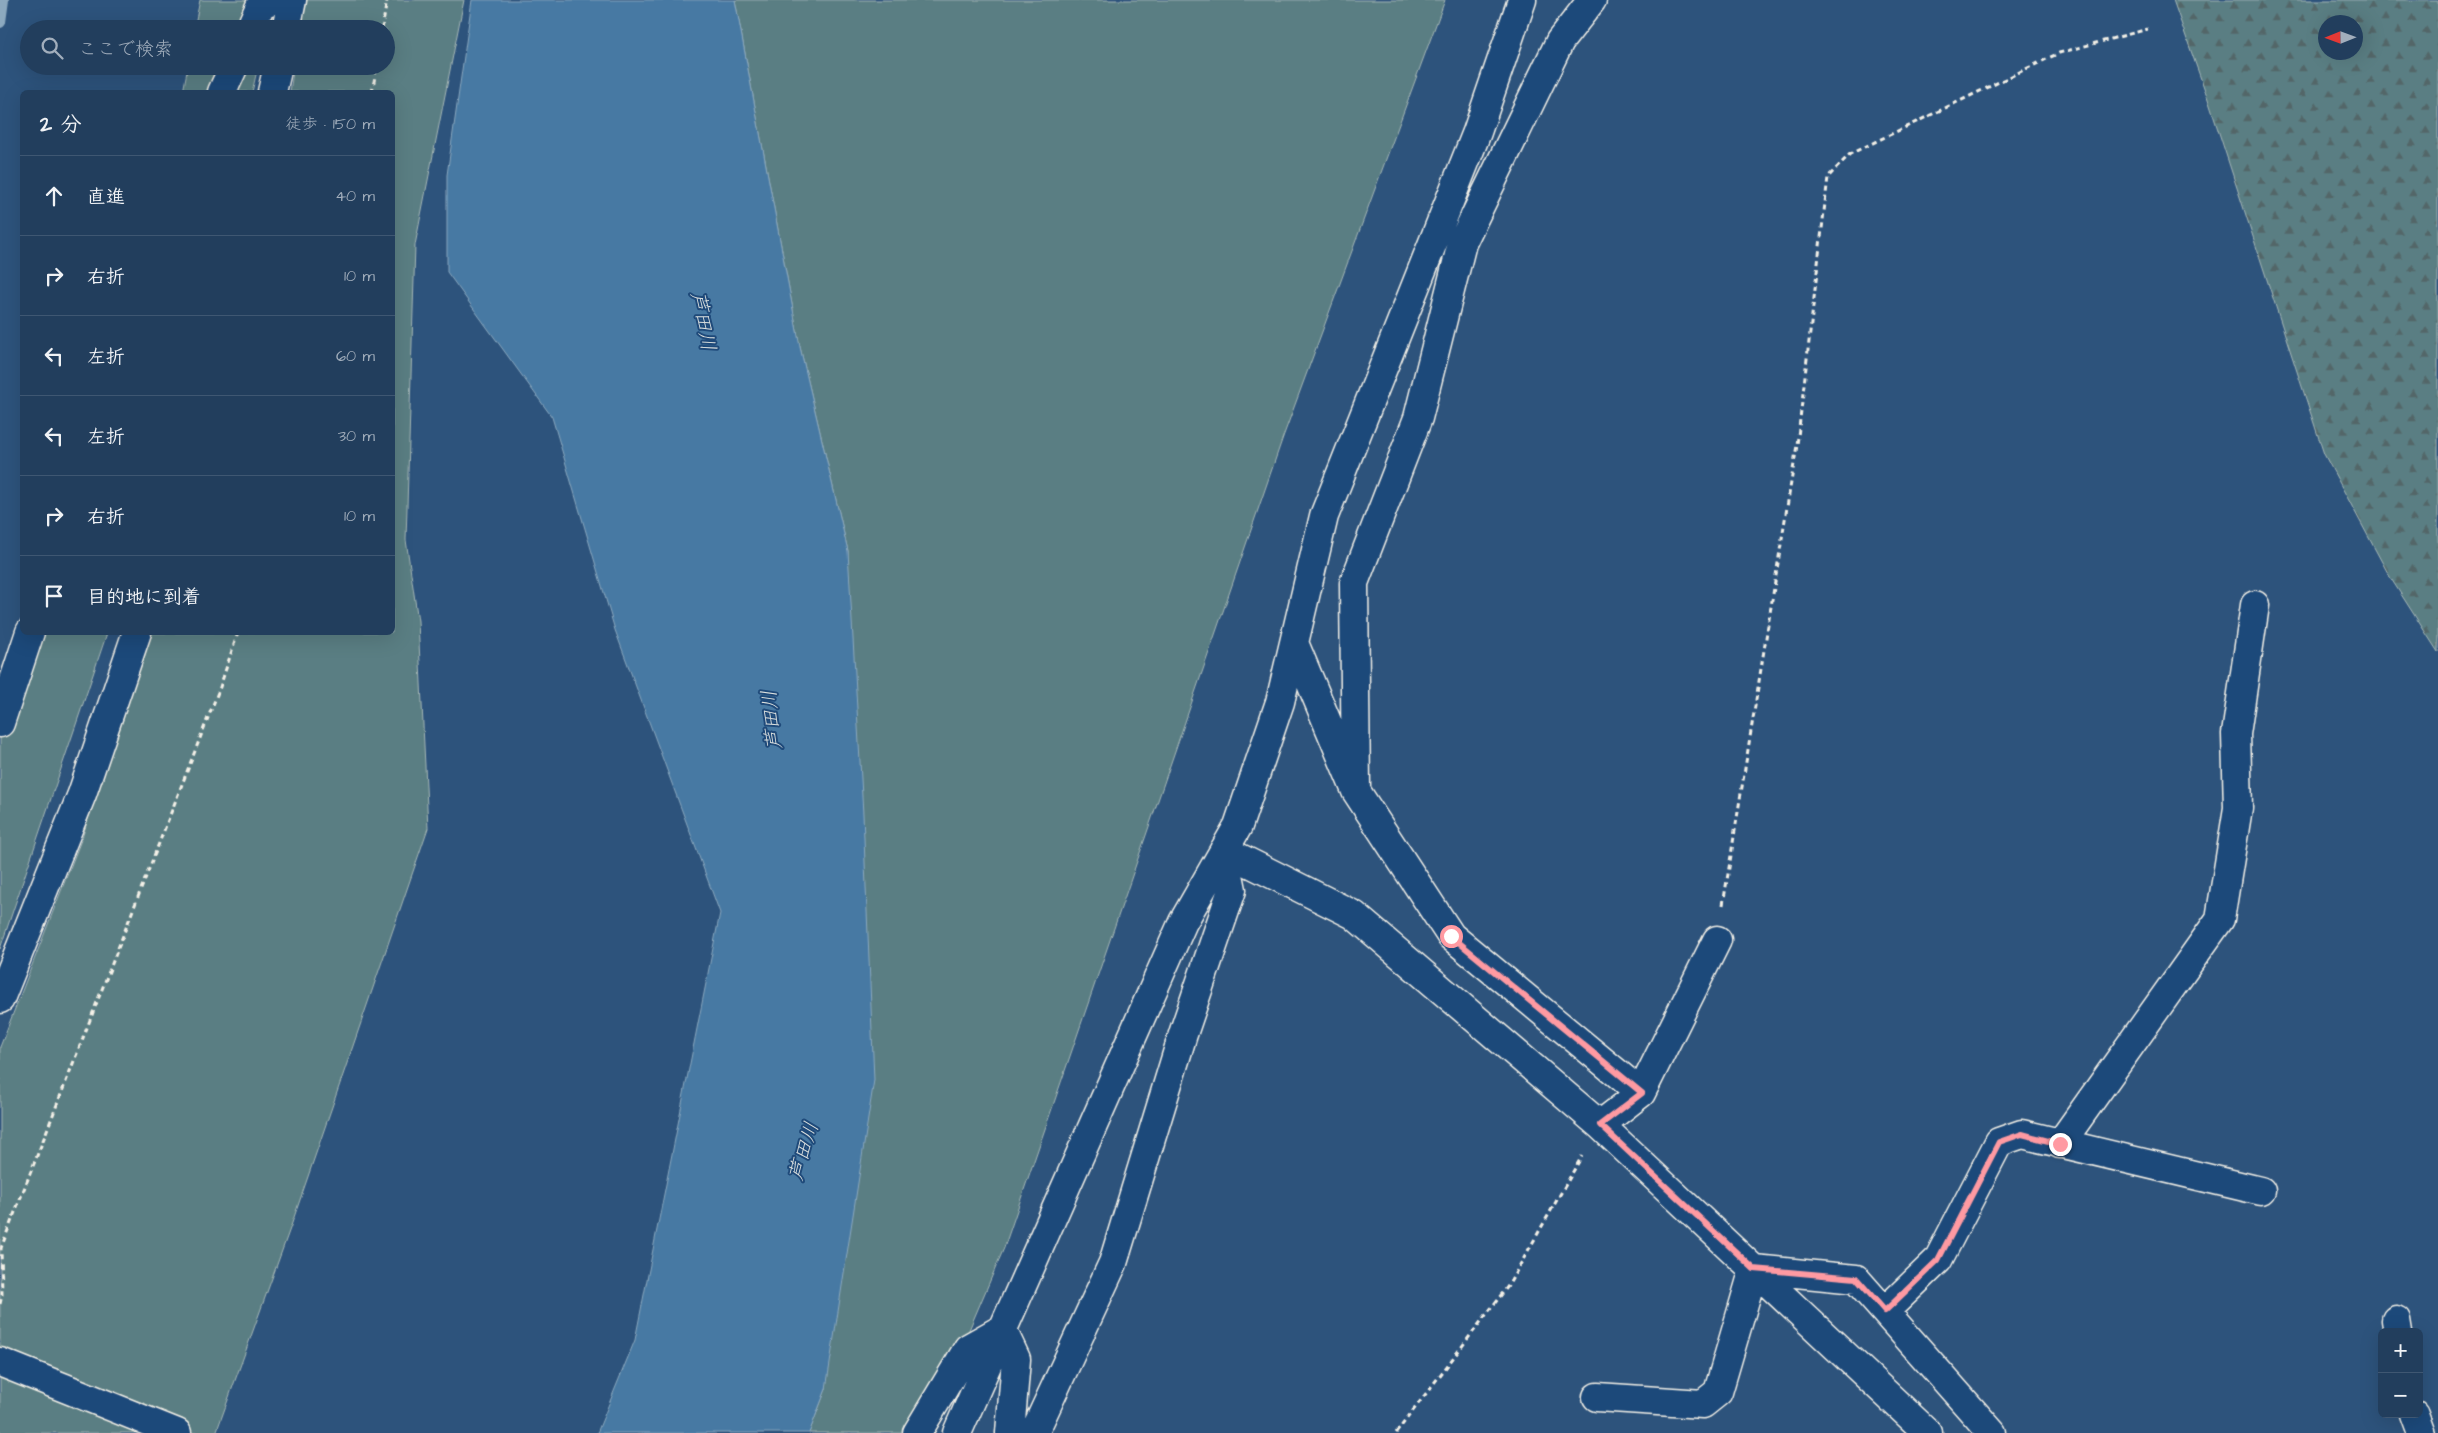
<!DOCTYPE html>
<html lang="ja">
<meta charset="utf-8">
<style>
body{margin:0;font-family:"Architects Daughter","Klee One",sans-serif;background:#2a4563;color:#f1f3f6}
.controls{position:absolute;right:15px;bottom:15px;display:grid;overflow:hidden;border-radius:8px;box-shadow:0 5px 20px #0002}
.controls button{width:45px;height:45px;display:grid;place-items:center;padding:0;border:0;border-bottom:1px solid #3f5772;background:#223e5d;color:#f1f3f6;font:25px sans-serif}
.compass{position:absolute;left:2318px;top:15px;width:45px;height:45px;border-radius:50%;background:#223e5d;box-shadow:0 5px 20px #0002;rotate:269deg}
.stop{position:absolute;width:15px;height:15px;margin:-11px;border:4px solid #ff9aa2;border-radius:50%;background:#fff}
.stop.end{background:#ff9aa2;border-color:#fff;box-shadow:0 1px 5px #0008}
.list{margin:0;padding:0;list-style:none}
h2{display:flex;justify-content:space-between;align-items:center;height:65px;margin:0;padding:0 20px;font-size:21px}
h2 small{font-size:16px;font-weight:400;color:#a2aebc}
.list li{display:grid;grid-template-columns:32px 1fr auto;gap:15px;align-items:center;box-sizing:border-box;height:80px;padding:0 20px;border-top:1px solid #3f5772}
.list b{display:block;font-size:19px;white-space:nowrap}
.list em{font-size:16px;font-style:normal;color:#a2aebc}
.icon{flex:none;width:28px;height:28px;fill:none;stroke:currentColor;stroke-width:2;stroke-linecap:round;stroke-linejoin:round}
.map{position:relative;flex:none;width:2438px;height:1433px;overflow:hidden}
.search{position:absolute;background:#223e5d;box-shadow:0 5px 20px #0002;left:20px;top:20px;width:375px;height:55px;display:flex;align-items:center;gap:12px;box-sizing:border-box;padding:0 18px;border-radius:28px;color:#a2aebc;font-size:19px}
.panel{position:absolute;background:#223e5d;box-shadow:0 5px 20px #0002;left:20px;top:90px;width:375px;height:545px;border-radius:8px}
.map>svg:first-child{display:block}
</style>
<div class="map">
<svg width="2438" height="1433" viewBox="0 0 2438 1433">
<defs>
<pattern id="forest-firs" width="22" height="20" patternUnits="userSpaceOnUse" patternTransform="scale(1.25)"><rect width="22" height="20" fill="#5a7e83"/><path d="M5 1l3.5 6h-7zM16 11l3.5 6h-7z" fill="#526668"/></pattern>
</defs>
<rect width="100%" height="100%" fill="#2d537c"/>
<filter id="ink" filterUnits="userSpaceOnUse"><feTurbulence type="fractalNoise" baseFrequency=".02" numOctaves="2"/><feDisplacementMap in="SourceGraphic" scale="10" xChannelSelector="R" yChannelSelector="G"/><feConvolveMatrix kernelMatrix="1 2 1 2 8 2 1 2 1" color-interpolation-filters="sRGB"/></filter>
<g filter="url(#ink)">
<path fill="#5a7e83" stroke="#a7b8b6" d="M 200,0 L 272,0 L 266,29 L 194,29 Z
M 304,0 L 464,0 L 415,245 L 406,540 L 418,621 L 428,828 L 292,1223 L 216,1433 L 0,1433 L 0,1047 L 83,835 L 146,633 L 392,632 L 392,92 L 290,92 L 294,66 L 386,66 L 386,29 L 300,29 Z
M 735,0 L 1445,0 L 1283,437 L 1004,1248 L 925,1433 L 809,1433 L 826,1389 L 848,551 L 800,347 Z
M 188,66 L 258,66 L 252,92 L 183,92 Z
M 35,633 L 107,633 L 0,949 L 0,733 Z"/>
<path fill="url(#forest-firs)" stroke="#a7b8b6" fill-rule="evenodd" d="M 2173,0 L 2438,0 L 2438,652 L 2390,577 L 2324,454 L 2207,96 ZM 2326,22 L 2356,22 L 2356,52 L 2326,52 Z"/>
<path fill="#4679a3" stroke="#8ca9bf" d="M 472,0 L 735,0 L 800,347 L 848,551 L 863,814 L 874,1080 L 826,1389 L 809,1433 L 597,1433 L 635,1340 L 720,913 L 615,630 L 552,417 L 447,272 L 447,175 Z"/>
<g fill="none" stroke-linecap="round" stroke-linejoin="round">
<path stroke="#8ca9bf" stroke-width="12" d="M 0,22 L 3,0"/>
<defs>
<path id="minor" d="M 250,29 L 261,4 L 272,0
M 286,29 L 292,0
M 222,92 L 234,66
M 272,92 L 278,66
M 1294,643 L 1356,791 L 1451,936 L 1641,1093
M 0,723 L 30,632
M 1356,791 L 1354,583 L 1418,418 L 1462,243 L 1560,41 L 1592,0
M 1224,850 L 1354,915 L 1600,1125 L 1928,1433
M 0,999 L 82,794 L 137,632
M 1600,1125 L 1641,1093 L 1717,940
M 2060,1144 L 2220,919 L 2238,808 L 2236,734 L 2255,605
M 1885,1311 L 1938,1260 L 1999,1142 L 2022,1134 L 2261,1191
M 2396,1320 L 2398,1332
M 0,1362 L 177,1433
M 1597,1397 L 1703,1404 L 1718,1392 L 1754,1269 L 1856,1279 L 1992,1433
M 2414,1414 L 2421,1433
M 917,1433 L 968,1348 L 1002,1329 L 1016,1359 L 1010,1433
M 957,1433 L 1183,922 L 1238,826 L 1280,702 L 1324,516 L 1477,132 L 1522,0
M 1034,1433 L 1113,1263 L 1183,1034 L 1232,890 L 1224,850"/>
</defs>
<use href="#minor" stroke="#f4f1e8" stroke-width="31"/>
<path stroke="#f4f1e8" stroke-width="3" stroke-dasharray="5 4" stroke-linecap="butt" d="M 382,29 L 387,0
M 372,92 L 377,66
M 1723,905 L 1797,445 L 1828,177 L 1850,154 L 2059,53 L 2148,29
M 0,1304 L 2,1295 L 1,1248 L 220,687 L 238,632
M 1396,1433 L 1508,1286 L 1582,1156"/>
<use href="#minor" stroke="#1f4a7a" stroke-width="28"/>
</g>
</g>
<g fill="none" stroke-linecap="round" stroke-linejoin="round" filter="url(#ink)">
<path stroke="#ff9aa2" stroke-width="6" d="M 1451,936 L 1642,1093 L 1600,1125 L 1754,1269 L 1856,1278 L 1885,1311 L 1938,1260 L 1999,1142 L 2022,1134 L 2060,1144"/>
</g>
<g text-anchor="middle" stroke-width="4" stroke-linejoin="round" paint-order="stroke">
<g font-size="20" font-style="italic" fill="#dadfde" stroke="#1f4a7a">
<text transform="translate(704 321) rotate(79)" y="7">芦田川</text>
<text transform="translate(771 720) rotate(-96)" y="7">芦田川</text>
<text transform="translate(803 1151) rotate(-73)" y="7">芦田川</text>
</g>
</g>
</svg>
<div class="controls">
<button>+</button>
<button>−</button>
</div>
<svg class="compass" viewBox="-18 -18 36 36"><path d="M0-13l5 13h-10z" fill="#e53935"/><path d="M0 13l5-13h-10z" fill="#a2aebc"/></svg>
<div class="stop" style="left:1451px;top:936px"></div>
<div class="stop end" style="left:2060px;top:1144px"></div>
<div class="search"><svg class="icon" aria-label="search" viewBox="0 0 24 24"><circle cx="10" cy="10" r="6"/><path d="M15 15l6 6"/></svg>ここで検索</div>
<section class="panel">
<h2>2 分<small>徒歩 · 150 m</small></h2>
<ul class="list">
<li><svg class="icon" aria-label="ahead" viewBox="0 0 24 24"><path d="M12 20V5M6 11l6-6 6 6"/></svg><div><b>直進</b></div><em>40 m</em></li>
<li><svg class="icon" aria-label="right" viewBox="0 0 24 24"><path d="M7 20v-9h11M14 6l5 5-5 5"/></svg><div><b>右折</b></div><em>10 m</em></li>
<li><svg class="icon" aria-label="left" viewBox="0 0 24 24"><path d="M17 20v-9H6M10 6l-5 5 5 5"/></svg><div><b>左折</b></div><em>60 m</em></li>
<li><svg class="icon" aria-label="left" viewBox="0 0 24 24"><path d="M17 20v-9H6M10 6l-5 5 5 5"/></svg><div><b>左折</b></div><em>30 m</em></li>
<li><svg class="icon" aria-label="right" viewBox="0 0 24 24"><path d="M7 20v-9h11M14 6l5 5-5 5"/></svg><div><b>右折</b></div><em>10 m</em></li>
<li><svg class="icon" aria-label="arrive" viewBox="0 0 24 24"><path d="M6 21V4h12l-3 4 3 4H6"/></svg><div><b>目的地に到着</b></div></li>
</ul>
</section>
</div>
